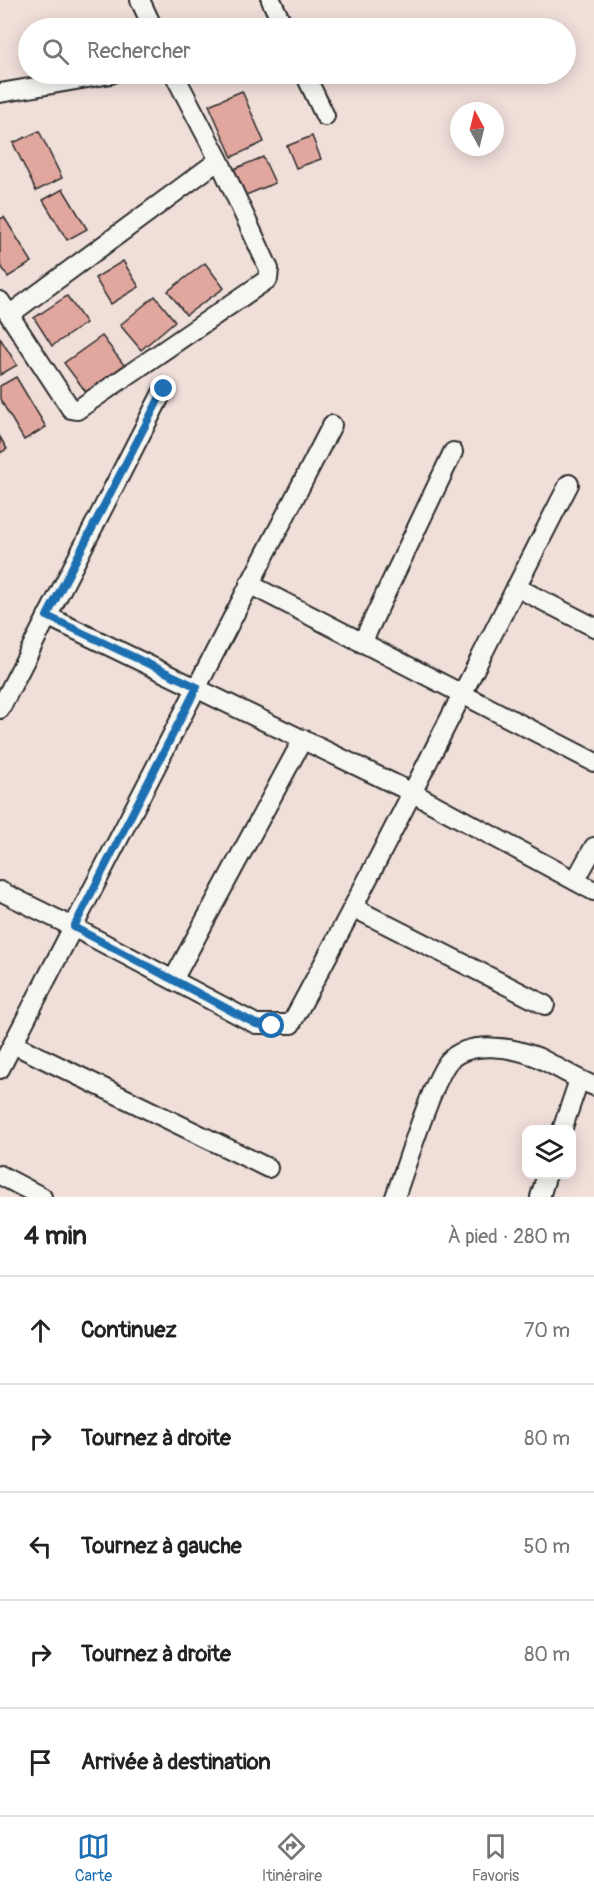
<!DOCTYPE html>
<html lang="fr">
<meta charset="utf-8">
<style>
body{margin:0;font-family:Pangolin,sans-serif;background:#f2f2f2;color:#222}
.controls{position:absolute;right:18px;bottom:18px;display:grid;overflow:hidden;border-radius:12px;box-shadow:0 3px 15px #0003}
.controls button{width:54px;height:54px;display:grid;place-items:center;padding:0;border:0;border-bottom:2px solid #e0e0e0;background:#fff;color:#222;font:30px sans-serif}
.compass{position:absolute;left:450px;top:102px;width:54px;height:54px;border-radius:50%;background:#fff;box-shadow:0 3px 15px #0003;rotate:353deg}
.stop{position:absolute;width:18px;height:18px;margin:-14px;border:4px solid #1f6fb2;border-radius:50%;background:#fff}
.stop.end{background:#1f6fb2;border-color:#fff;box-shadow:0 2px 6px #0008}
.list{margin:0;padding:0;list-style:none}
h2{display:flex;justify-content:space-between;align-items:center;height:78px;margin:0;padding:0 24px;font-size:26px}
h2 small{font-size:20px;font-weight:400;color:#767676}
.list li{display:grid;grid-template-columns:39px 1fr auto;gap:18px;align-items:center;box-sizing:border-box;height:108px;padding:0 24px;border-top:2px solid #e0e0e0}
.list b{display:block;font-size:22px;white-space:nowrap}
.list em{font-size:20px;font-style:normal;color:#767676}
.icon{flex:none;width:33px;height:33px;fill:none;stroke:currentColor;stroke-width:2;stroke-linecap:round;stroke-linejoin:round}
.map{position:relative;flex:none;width:594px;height:1197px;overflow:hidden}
.search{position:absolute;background:#fff;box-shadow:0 3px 15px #0003;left:18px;right:18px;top:18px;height:66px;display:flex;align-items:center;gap:15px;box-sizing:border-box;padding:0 21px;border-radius:33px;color:#767676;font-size:22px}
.sheet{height:618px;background:#fff}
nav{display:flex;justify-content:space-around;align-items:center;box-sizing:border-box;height:84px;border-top:2px solid #e0e0e0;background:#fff;font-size:16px;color:#767676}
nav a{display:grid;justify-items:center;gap:3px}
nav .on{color:#1f6fb2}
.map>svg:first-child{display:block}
</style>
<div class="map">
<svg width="594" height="1197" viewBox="0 0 594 1197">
<rect width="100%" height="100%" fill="#f0ded9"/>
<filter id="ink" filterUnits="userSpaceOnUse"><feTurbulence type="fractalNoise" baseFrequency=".0167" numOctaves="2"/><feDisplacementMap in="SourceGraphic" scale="12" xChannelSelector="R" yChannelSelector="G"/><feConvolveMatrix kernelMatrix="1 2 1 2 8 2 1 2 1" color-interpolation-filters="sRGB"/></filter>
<g filter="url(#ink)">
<path fill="#e1a79f" stroke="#2b2b2b" stroke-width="1.5" d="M 242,91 L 264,142 L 232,157 L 209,105 Z
M 39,131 L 62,178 L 36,191 L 13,143 Z
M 312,136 L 321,159 L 296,168 L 287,146 Z
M 263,157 L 275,183 L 246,195 L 234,169 Z
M 63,189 L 87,229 L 67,240 L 43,200 Z
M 4,217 L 32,262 L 8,277 L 0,264 L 0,219 Z
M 123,261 L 139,287 L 111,304 L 95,278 Z
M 205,263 L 224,288 L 186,315 L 168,291 Z
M 67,296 L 86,323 L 52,346 L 34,318 Z
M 155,296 L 175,321 L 141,350 L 120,325 Z
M 102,336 L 124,365 L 86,392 L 64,363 Z
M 0,338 L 17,365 L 0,375 Z
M 16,377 L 46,427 L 24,440 L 0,399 L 0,386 Z
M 0,437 L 7,449 L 0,453 Z"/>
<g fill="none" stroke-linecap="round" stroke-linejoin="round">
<defs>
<path id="minor" d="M 140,0 L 153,28
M 271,0 L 284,28
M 305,74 L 325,116
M 0,93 L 111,74
M 0,301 L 71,409 L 77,410 L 268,279 L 269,269 L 219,160 L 174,74
M 9,315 L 219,160
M 249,584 L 594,762
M 516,587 L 594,627
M 47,616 L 411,792 L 594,891
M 362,643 L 453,452
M 0,709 L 164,389
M 575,881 L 594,847
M 0,891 L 73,927 L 256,1024 L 291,1024 C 388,846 476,664 569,484
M 354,908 L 545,1005
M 173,980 L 303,739
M 13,1044 L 268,1168
M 0,1069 L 332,425
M 562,1130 L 579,1080
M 0,1175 L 42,1197
M 395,1197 C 405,1170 433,1078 449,1061 C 469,1040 513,1047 537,1057 C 556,1066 574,1078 594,1086
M 540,1197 L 547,1174"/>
</defs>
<use href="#minor" stroke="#2b2b2b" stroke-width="22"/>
<use href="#minor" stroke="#f6f6f2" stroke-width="18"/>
</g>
</g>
<g fill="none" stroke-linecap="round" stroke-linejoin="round" filter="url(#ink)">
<path stroke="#1f6fb2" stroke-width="8" d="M 164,389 L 47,616 L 197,687 L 74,927 L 256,1024 L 272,1026"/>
</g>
</svg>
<div class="controls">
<button><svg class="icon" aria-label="layers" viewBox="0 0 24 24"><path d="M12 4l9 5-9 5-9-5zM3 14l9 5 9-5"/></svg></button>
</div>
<svg class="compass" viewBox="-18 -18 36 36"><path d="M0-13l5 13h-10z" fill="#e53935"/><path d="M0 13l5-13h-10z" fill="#767676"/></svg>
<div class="stop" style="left:272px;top:1026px"></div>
<div class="stop end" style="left:164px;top:389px"></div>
<div class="search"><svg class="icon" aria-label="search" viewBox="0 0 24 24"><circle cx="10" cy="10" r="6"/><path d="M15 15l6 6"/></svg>Rechercher</div>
</div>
<section class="sheet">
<h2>4 min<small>À pied · 280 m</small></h2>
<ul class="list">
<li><svg class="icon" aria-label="ahead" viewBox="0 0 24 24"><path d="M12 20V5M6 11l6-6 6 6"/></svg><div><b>Continuez</b></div><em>70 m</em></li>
<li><svg class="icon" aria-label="right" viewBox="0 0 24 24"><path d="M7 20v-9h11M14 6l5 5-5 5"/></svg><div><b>Tournez à droite</b></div><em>80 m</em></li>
<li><svg class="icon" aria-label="left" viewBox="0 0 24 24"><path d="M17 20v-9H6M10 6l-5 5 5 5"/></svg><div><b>Tournez à gauche</b></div><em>50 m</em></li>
<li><svg class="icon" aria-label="right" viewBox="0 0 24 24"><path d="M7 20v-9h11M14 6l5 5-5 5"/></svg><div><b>Tournez à droite</b></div><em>80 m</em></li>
<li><svg class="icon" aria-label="arrive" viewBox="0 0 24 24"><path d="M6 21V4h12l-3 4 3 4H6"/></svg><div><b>Arrivée à destination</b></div></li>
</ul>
</section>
<nav>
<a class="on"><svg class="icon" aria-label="map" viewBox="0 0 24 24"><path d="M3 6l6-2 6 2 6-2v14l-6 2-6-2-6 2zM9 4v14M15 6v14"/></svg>Carte</a>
<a><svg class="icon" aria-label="directions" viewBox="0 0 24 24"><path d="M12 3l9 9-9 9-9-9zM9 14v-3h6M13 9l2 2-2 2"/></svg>Itinéraire</a>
<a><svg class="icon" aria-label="saved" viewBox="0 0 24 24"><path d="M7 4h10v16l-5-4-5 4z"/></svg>Favoris</a>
</nav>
